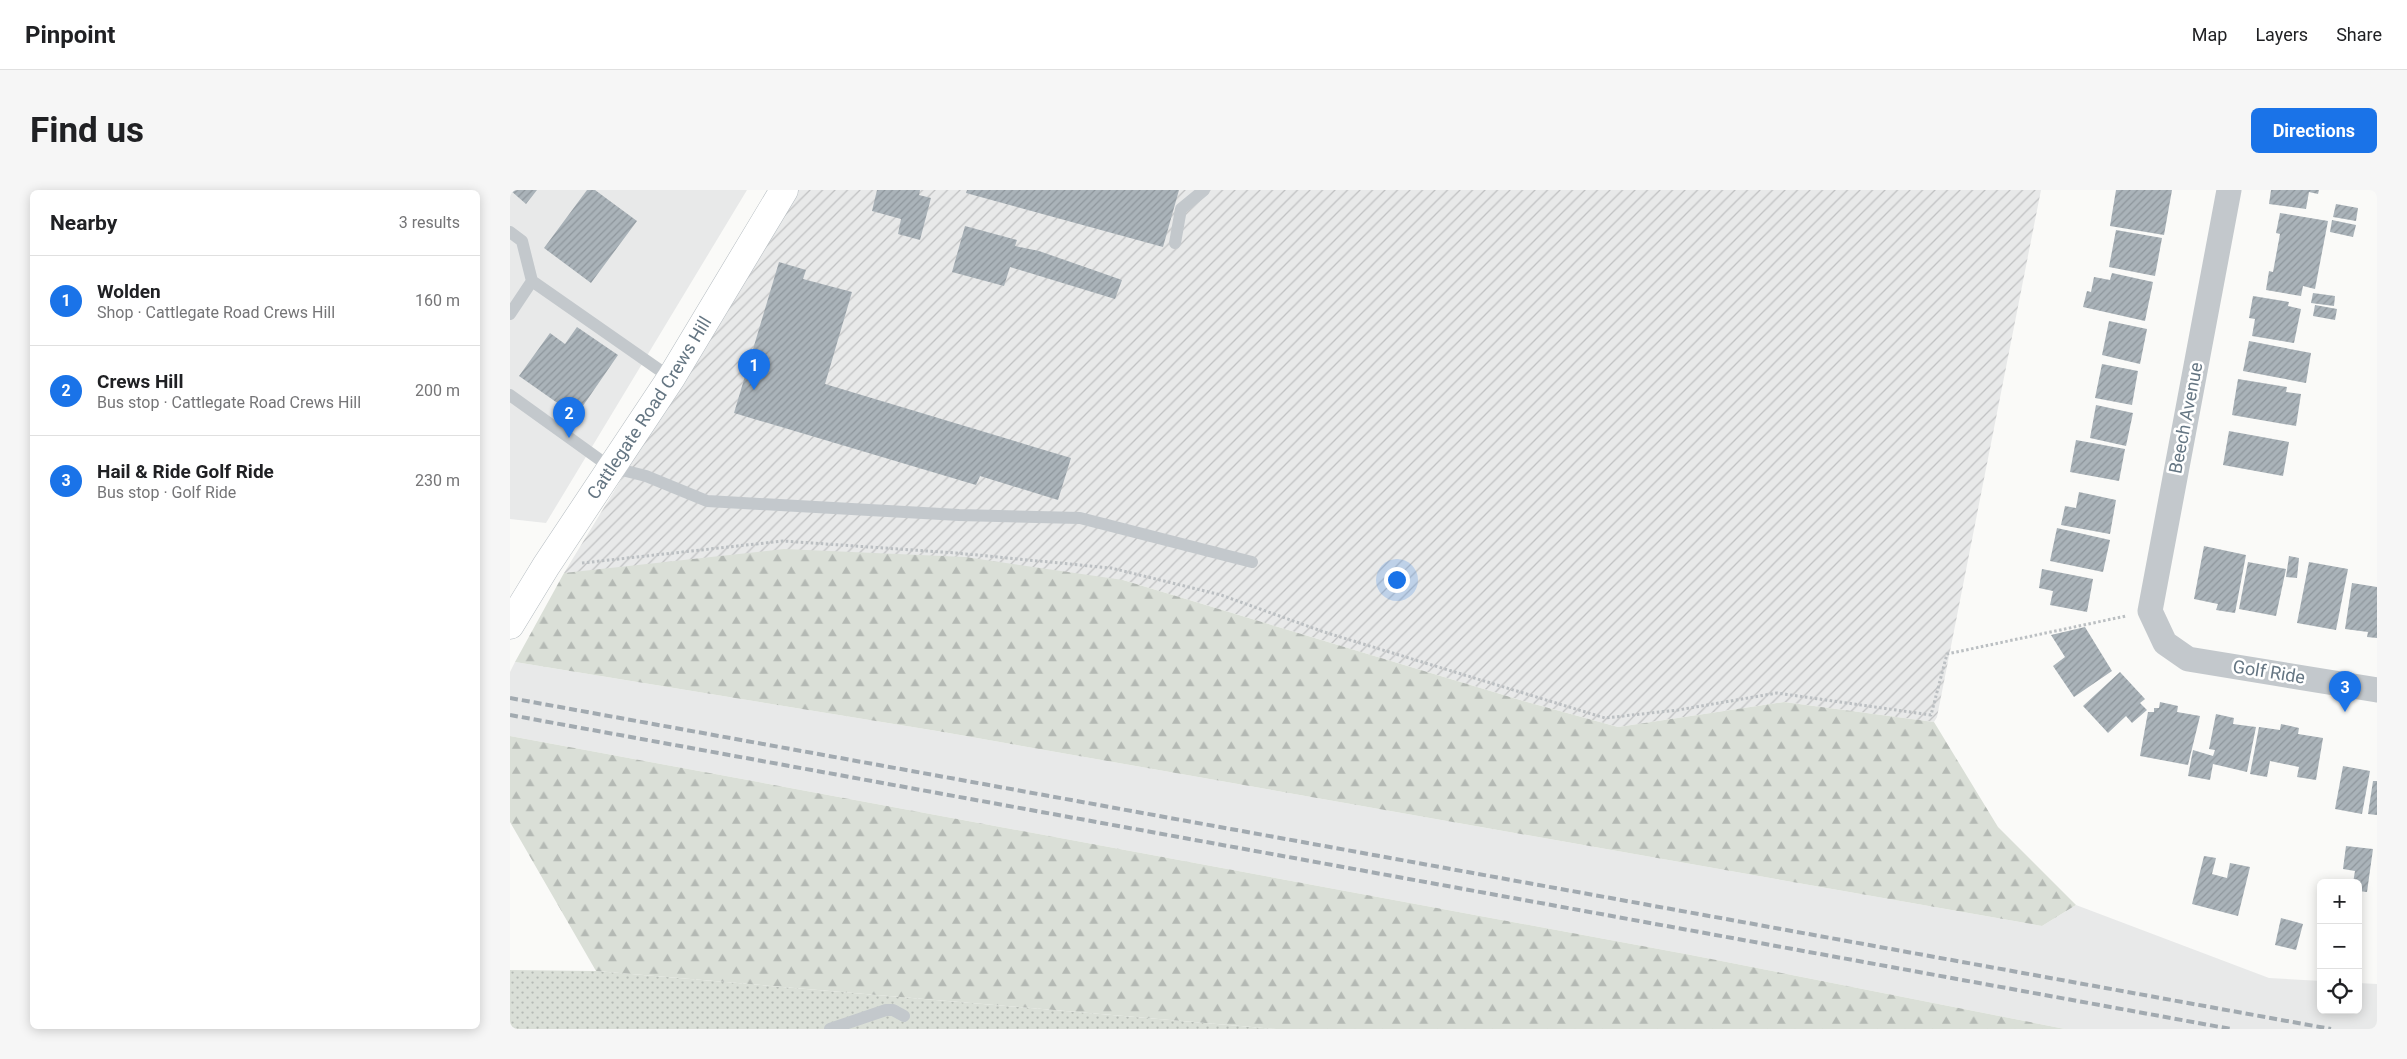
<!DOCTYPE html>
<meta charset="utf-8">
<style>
body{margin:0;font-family:Roboto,sans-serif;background:#f6f6f6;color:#202124}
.controls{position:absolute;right:15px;bottom:15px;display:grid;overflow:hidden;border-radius:8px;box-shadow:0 2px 12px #0003}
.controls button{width:45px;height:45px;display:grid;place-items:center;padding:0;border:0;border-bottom:1px solid #e0e0e0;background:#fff;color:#202124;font:25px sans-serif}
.you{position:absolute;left:886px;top:389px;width:18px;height:18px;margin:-12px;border:4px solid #fff;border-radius:50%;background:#1a73e8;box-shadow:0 0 0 8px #1a73e833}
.badge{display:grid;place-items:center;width:32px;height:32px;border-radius:50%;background:#1a73e8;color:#fff;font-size:16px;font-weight:700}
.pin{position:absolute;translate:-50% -41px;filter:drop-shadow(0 1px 2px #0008)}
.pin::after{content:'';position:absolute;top:26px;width:18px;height:15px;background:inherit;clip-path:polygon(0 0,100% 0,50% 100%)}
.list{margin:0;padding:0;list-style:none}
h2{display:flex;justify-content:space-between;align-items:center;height:65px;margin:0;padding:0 20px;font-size:21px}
h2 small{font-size:16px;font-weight:400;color:#757577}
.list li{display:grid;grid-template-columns:32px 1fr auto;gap:15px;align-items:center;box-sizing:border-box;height:90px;padding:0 20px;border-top:1px solid #e0e0e0}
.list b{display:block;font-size:19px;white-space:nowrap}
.list p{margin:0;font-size:16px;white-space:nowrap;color:#757577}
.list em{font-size:16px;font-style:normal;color:#757577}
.icon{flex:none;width:28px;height:28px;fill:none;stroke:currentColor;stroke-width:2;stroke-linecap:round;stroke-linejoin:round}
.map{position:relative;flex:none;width:1867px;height:839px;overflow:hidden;border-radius:8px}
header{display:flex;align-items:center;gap:30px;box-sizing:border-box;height:70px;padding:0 25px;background:#fff;border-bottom:1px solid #e0e0e0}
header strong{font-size:24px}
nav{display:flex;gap:28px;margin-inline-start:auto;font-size:18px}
.intro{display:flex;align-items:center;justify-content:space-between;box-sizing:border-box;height:120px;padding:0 30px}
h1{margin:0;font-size:35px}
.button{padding:12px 22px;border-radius:8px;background:#1a73e8;color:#fff;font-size:18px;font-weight:700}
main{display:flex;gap:30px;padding:0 30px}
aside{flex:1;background:#fff;border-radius:8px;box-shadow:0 2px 12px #0003}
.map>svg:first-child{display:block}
</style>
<header>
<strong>Pinpoint</strong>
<nav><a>Map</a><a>Layers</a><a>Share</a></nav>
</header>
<div class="intro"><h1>Find us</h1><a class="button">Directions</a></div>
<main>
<aside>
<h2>Nearby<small>3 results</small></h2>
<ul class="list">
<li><span class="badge">1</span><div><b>Wolden</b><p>Shop · Cattlegate Road Crews Hill</p></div><em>160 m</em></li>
<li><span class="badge">2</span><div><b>Crews Hill</b><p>Bus stop · Cattlegate Road Crews Hill</p></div><em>200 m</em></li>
<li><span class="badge">3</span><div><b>Hail &amp; Ride Golf Ride</b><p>Bus stop · Golf Ride</p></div><em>230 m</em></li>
</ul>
</aside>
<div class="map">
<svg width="1867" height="839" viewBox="0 0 1867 839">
<defs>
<pattern id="industrial-furrows" width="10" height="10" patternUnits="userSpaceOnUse" patternTransform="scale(1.25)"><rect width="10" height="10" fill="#e8e9e9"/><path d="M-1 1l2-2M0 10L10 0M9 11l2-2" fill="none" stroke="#c0c1c2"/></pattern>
<pattern id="grass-dots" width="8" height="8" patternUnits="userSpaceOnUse" patternTransform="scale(1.25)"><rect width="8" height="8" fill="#dadfd7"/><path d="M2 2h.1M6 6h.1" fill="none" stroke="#b4b9b4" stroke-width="1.8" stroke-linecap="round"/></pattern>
<pattern id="forest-firs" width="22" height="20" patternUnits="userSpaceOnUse" patternTransform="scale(1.25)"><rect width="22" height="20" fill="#dadfd7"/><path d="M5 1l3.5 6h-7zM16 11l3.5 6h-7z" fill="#b4b9b4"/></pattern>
<pattern id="building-hatch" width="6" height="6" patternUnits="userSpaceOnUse" patternTransform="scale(1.25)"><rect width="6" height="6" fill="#aab3b9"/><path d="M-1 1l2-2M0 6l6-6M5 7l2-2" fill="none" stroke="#8e969c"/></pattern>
</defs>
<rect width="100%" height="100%" fill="#fafaf8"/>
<path fill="#e8e9e9" d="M 0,0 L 237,0 L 36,333 L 0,329 Z
M 5,472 L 433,542 L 1532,736 L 1566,715 L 1759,788 L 1811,791 L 1811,820 L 1848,820 L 1848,793 L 1867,794 L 1867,839 L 1555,839 L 1181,765 L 0,546 L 0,482 Z"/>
<path fill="url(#industrial-furrows)" d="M 288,0 L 1531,0 L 1427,527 L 1424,532 L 1274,512 L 1108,537 L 1017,512 L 613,390 L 54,383 Z"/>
<path fill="url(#grass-dots)" d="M 0,780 L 86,781 L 766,839 L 0,839 Z"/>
<path fill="url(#forest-firs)" d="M 274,359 L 455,367 L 613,390 L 1017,512 L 1108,537 L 1274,512 L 1424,532 L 1488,637 L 1566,715 L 1532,736 L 433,542 L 5,472 L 54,383 Z
M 0,546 L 1181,765 L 1555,839 L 766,839 L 86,781 L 0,632 Z"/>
<path fill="url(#building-hatch)" d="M 0,0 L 27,0 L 16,14 Z
M 77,0 L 85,0 L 127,31 L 81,93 L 34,58 Z
M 367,0 L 410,0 L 409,5 L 421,8 L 410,50 L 388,44 L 391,29 L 362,21 Z
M 457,0 L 669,0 L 653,57 L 456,3 Z
M 1606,0 L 1662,0 L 1654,45 L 1600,36 Z
M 1761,0 L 1809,0 L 1808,4 L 1799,2 L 1796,19 L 1759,14 Z
M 1826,14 L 1848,18 L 1846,31 L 1823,27 Z
M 1770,23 L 1818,31 L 1805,99 L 1793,96 L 1791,106 L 1756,100 L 1759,81 L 1763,82 L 1770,44 L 1766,43 Z
M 1822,30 L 1846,35 L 1843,47 L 1820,42 Z
M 455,36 L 507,50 L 505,56 L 529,61 L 612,90 L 605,109 L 500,77 L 494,96 L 442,82 Z
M 1606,40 L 1652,48 L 1645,86 L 1599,77 Z
M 269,72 L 296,80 L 293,89 L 342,102 L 315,194 L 561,268 L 548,310 L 470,286 L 466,295 L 224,223 Z
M 1602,83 L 1643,92 L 1635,131 L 1573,117 L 1577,101 L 1581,102 L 1584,87 L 1600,90 Z
M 1803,103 L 1825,106 L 1824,116 L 1801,113 Z
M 1743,106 L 1779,112 L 1778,116 L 1791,119 L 1784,153 L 1742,146 L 1745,129 L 1739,128 Z
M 1805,115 L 1827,119 L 1825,130 L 1803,126 Z
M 1599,131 L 1637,139 L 1630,174 L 1592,165 Z
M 67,137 L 108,165 L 66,226 L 9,186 L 40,143 L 55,154 Z
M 1739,151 L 1801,163 L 1796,193 L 1733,181 Z
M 1592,174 L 1628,181 L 1622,215 L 1585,208 Z
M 1728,189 L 1777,197 L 1776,202 L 1791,204 L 1786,236 L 1722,225 Z
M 1586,215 L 1623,223 L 1616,256 L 1580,248 Z
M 1719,241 L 1779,252 L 1773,286 L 1713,275 Z
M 1566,250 L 1615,259 L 1609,291 L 1560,282 Z
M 1569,302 L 1606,310 L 1600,344 L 1551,335 L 1555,316 L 1566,318 Z
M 1547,338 L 1600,350 L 1593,382 L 1540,371 Z
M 1694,356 L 1736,365 L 1725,423 L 1706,420 L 1708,414 L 1684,409 Z
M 1779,366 L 1789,368 L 1787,388 L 1776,387 Z
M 1738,372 L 1776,379 L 1766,426 L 1729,419 Z
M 1799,372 L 1838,379 L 1826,440 L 1787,433 Z
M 1532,379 L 1583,389 L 1577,422 L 1540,415 L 1543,401 L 1529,398 Z
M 1842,393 L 1867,397 L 1867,448 L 1857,447 L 1858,442 L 1835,439 Z
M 1575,437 L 1602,481 L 1564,507 L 1543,476 L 1555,467 L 1541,445 Z
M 1610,482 L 1635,509 L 1630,513 L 1637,520 L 1622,533 L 1616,526 L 1598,543 L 1573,516 Z
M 1650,512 L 1668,516 L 1667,522 L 1690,526 L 1678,575 L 1630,566 L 1638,522 L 1644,522 L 1644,518 L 1649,518 Z
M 1706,524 L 1724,528 L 1723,534 L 1746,537 L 1737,582 L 1703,574 L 1700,590 L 1678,586 L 1683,560 L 1703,566 L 1705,560 L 1699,559 Z
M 1771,534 L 1789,538 L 1788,544 L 1813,548 L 1806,590 L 1787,587 L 1789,577 L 1760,571 L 1757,587 L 1740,584 L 1749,537 L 1770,540 Z
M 1833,576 L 1860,581 L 1852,624 L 1825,619 Z
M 1863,591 L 1867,591 L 1867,625 L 1858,624 Z
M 1836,656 L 1863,659 L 1857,702 L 1848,701 L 1848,693 L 1843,693 L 1845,681 L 1833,679 Z
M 1694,666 L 1706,668 L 1702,684 L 1717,688 L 1720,673 L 1740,677 L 1728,726 L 1682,714 Z
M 1771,728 L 1793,734 L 1786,760 L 1765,755 Z"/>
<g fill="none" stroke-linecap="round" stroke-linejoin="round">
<defs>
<g id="secondary">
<path id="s1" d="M 0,435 L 36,376 L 161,188 L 274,0"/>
</g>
</defs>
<use href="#secondary" stroke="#b3babf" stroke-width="29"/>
<path stroke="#bbbfc2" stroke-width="3" stroke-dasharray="2.5 2.5" stroke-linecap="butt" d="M 72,373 L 273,351 L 446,363 L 601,378 L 711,405 L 814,442 L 1095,528 L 1168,520 L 1267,503 L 1421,525 L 1437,464 L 1616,426"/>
<path stroke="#c3c8cc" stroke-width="12" d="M 0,42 L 12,51 L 22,91 L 161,188
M 665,53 L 671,19 L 694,0
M 0,124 L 22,91
M 0,205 L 100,277 L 136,286 L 197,311 L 449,325 L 570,328 L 742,372
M 320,839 L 376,820 L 383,820 L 394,826"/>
<path stroke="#c3c8cc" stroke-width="25" d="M 1719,0 L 1640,421 L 1655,453 L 1678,469 L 1867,500"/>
<use href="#secondary" stroke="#fff" stroke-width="28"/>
<path stroke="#a2aab0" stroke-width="4" stroke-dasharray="8 4" stroke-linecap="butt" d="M 0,508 L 1821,839
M 0,525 L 1721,839"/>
</g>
<g text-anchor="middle" stroke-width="5" stroke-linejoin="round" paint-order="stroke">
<g font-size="18" fill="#657683" stroke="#fff">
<text dy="6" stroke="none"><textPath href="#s1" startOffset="258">Cattlegate Road Crews Hill</textPath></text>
<text transform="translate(1676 228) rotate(-79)" y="6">Beech Avenue</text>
<text transform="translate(1759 482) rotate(9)" y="6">Golf Ride</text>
</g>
</g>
</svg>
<div class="controls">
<button>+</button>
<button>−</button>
<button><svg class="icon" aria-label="locate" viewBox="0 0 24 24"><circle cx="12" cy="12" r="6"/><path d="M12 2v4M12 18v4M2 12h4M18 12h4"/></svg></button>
</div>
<div class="you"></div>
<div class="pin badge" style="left:244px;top:200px">1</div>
<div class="pin badge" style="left:59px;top:248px">2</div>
<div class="pin badge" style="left:1835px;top:522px">3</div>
</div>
</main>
